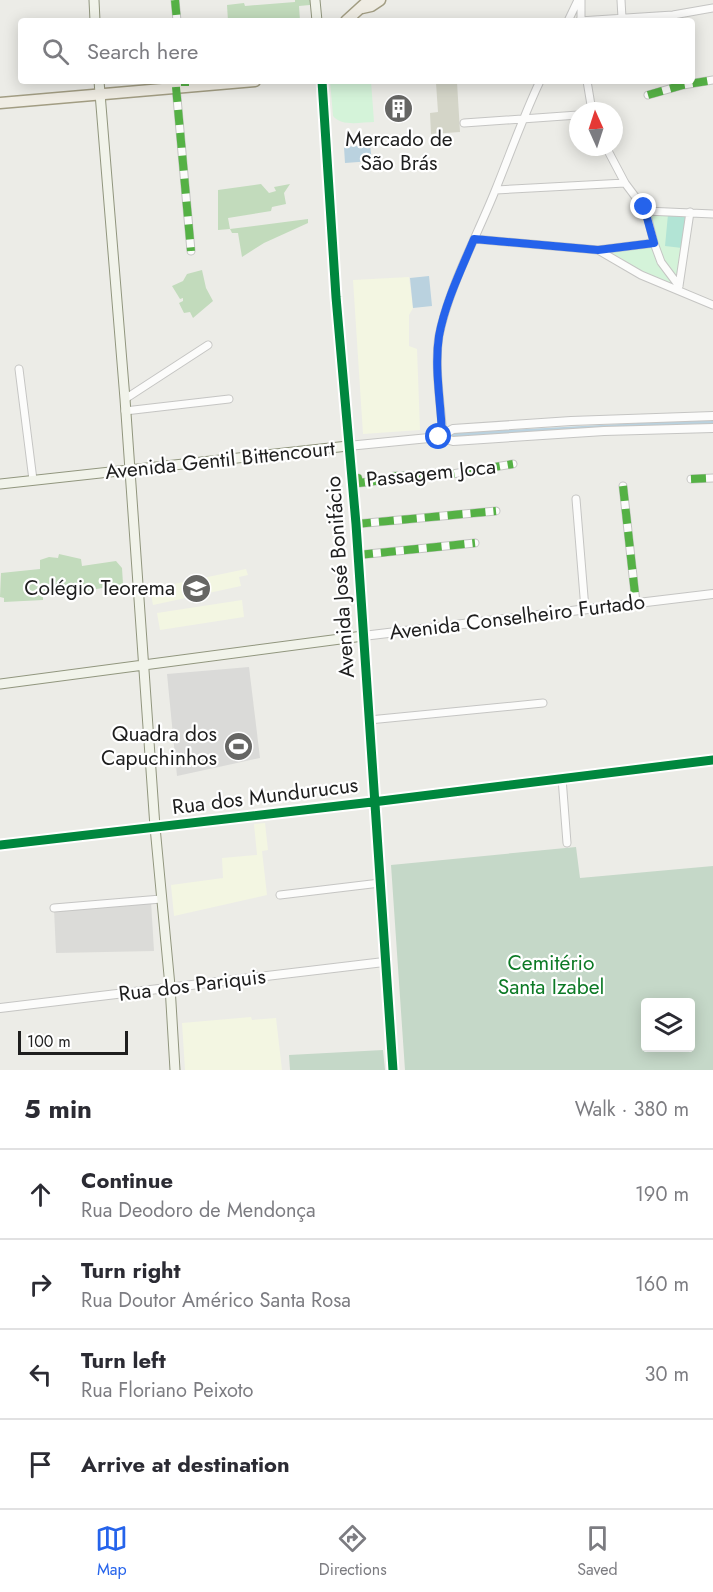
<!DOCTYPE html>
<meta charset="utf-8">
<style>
body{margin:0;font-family:Jost,sans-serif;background:#f7f7f7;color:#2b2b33}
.controls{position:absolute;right:18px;bottom:18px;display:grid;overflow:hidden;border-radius:6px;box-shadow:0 3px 15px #0003}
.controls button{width:54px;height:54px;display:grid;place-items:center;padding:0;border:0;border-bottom:2px solid #e1e1e2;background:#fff;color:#2b2b33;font:30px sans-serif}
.compass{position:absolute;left:569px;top:102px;width:54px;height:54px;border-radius:50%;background:#fff;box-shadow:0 3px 15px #0003;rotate:357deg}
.scale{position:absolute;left:18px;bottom:15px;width:110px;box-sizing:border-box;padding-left:6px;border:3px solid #1e1e1e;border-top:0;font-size:16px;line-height:21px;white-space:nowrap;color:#1e1e1e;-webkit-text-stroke:4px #fff;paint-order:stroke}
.stop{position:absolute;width:18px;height:18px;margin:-14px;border:4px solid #2563eb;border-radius:50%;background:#fff}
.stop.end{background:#2563eb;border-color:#fff;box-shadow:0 2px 6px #0008}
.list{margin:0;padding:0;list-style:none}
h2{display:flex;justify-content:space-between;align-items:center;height:78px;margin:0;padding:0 24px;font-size:26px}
h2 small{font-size:20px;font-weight:400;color:#7c7c81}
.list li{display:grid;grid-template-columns:39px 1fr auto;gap:18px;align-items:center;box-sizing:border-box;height:90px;padding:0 24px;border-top:2px solid #e1e1e2}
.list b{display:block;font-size:22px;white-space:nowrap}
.list p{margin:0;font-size:20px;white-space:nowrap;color:#7c7c81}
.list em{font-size:20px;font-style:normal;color:#7c7c81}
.icon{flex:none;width:33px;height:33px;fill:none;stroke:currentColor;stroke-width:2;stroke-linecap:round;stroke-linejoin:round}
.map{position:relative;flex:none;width:713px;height:1070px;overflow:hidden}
.search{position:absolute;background:#fff;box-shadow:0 3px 15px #0003;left:18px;right:18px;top:18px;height:66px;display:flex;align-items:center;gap:15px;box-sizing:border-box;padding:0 21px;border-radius:6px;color:#7c7c81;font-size:22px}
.sheet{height:438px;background:#fff}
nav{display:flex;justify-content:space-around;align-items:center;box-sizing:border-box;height:84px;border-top:2px solid #e1e1e2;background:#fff;font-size:16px;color:#7c7c81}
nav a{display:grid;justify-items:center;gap:3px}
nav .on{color:#2563eb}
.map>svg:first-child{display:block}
</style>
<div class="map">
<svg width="713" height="1070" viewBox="0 0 713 1070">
<rect width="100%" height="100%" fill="#ecece7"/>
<path fill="#dbdbd8" d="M 151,901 L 154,951 L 56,953 L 54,909 Z"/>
<path fill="#f3f6e2" d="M 409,277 L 413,308 L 409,315 L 409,346 L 417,349 L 420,430 L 363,434 L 353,280 Z
M 246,569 L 248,575 L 239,577 L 241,586 L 153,605 L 150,589 Z
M 242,600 L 244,617 L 160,630 L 157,613 Z
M 265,823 L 268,850 L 262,851 L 267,895 L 174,916 L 171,885 L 223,878 L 222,858 L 257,855 L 254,824 Z
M 251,1017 L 252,1020 L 276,1018 L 282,1070 L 185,1070 L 182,1023 Z"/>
<path fill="#dadad8" d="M 249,667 L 260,758 L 177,776 L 167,674 Z"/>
<path fill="#d4d5c8" d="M 457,82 L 460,132 L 431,134 L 430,113 L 438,112 L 436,83 Z"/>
<path fill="#c2dbbc" d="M 295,0 L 310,0 L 310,5 L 299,6 L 300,21 L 228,21 L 227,5 L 244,3 L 245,6 L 295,2 Z
M 261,184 L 269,193 L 276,191 L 274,187 L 290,184 L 284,193 L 286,204 L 272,207 L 271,211 L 228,218 L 230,229 L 308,219 L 308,223 L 264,243 L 242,257 L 238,233 L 232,233 L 230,229 L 218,230 L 218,190 Z
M 202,270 L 206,288 L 213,301 L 193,318 L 190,312 L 184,313 L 179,303 L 183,301 L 183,298 L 180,299 L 172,286 L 183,281 L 187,274 Z
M 59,554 L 81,559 L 82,566 L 116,561 L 122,568 L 123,584 L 81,592 L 81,589 L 43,592 L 43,600 L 4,602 L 4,598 L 0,597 L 1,573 L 40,569 L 40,560 L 49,557 L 58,558 Z"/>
<path fill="#c5d8c8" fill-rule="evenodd" d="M 576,847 L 580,878 L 713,866 L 713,1070 L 405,1070 L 391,865 ZM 690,1002 L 690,1048 L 646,1048 L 646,1002 Z
M 383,1050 L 385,1070 L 290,1070 L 289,1055 Z"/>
<path fill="#d4f3d9" d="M 330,81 L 371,81 L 374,122 C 361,122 342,127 333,116 Z
M 649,213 L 687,215 L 678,288 L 643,272 L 609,251 L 657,246 Z"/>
<path fill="#b2e4d5" d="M 668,214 L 685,216 L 682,248 L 665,246 Z"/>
<path fill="#bad2df" d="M 370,145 L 372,161 L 345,163 L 344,147 Z
M 429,276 L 432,306 L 413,308 L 410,278 Z
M 713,419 L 713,424 L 449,439 L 450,433 Z"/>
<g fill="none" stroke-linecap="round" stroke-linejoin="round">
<defs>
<path id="minor" d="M 175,0 L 177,21
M 581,0 L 581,21
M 621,0 L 622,18
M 568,21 L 578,0
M 579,21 L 673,15 L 713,8
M 587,81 L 592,111
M 176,87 L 191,251
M 648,95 L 683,85 L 713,80
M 464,123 L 578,115
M 606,147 L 625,183 L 646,211 L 654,243 L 661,262 L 679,286
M 496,190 L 625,183
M 646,211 L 713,214
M 474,239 L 598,250 L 654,243
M 598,250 L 641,275 L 713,305
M 679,286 L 690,212
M 19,369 L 33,480
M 125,399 L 208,345
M 125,411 L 229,399
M 443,437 C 441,406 434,367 439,336 C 448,289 477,236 495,191 C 510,154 523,117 540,81
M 351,478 L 358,478 L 359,483 L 393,479 L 394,476 L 446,475 L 513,464
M 691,479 L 713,478
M 623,486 L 636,603
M 576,499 L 585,609
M 356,524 L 496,511
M 358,555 L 475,543
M 369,720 L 543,703
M 562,778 L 567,843
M 280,895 L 380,883
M 54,908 L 161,899"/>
<path id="tertiary" d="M 439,437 L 453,441 L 604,431 L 713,428
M 348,446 L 439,437 L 453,429 L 571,421 L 713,416
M 363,636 L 713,594
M 0,845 L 381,801 L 713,760
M 0,1008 L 384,962"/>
<path id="secondary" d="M 94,0 L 95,21
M 315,0 L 317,21
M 99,81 L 125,399 L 155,827 L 170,986 L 175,1070
M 322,81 L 336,297 L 356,524 L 393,1070
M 0,484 L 348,446
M 0,684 L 363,636"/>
<path id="primary" d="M 362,8 L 371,6 L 380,0
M 346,21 L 369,0
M 0,103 L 255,81"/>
</defs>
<use href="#minor" stroke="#c5c5c3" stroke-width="9"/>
<use href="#tertiary" stroke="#c5c5c3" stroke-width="10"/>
<use href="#secondary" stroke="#91967e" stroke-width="11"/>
<use href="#primary" stroke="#a29d83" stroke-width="13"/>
<use href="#minor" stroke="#fcfcfb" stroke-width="7"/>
<use href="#tertiary" stroke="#fcfcfb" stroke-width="8"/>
<use href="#secondary" stroke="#f1f3ea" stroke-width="9"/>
<use href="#primary" stroke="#f0ede4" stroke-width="10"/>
<path stroke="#55b145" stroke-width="8" stroke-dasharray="15 8" stroke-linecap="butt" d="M 175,0 L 177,21
M 185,81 L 185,86
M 176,87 L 191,251
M 648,95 L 683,85 L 713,80
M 354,478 L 358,478 L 359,483 L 393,479 L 394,476 L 446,475 L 513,464
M 691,479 L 713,478
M 623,486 L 636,603
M 356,524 L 496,511
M 358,555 L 475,543"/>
<defs>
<path id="cycleway" d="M 322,81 L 336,297 L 356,524 L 393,1070
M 0,845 L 381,801 L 713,760"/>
</defs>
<use href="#cycleway" stroke="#fff" stroke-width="13"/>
<use href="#cycleway" stroke="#00873e" stroke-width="9"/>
</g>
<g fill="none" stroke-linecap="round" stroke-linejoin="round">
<path stroke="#2563eb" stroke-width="8" d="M 439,437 L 442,435 C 441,403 434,368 439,336 C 445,303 461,270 474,239 L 598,250 L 654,243 L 644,207"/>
</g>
<defs>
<symbol id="building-disc" viewBox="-11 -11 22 22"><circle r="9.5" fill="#666664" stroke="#fff"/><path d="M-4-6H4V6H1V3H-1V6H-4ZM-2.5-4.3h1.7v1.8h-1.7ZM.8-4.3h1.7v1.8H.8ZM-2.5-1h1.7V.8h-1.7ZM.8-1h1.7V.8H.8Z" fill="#fff"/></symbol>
<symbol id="school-disc" viewBox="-11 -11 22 22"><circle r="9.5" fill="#666664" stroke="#fff"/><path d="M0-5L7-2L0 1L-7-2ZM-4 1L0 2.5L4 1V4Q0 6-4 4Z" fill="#fff"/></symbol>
<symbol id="stadium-disc" viewBox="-11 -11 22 22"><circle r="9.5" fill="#666664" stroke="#fff"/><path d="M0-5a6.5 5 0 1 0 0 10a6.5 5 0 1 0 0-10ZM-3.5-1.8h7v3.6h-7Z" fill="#fff"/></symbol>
</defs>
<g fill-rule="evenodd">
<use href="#building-disc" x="382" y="92" width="33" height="33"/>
<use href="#school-disc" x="180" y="572" width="33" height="33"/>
<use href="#stadium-disc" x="222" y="730" width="33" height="33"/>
</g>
<g text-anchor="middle" stroke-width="4.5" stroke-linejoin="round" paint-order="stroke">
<g font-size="21" fill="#1e1e1e" stroke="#fff" text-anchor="end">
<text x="399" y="146" text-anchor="middle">Mercado de<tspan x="399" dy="24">São Brás</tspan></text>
<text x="175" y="595">Colégio Teorema</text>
<text x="217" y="741">Quadra dos<tspan x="217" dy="24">Capuchinhos</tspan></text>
</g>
<g font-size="21" fill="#1e1e1e" stroke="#fff">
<text transform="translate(220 460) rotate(-6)" y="7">Avenida Gentil Bittencourt</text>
<text transform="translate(431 473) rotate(-6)" y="7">Passagem Joca</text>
<text transform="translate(340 577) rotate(-94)" y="7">Avenida José Bonifácio</text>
<text transform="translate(517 617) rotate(-7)" y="7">Avenida Conselheiro Furtado</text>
<text transform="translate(265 796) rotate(-7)" y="7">Rua dos Mundurucus</text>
<text transform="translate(192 985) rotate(-7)" y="7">Rua dos Pariquis</text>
</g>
<g font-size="21" fill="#0d7a26" stroke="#fff">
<text x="551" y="970">Cemitério<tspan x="551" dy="24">Santa Izabel</tspan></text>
</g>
</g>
</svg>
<div class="controls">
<button><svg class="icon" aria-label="layers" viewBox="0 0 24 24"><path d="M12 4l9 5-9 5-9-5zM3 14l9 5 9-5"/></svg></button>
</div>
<svg class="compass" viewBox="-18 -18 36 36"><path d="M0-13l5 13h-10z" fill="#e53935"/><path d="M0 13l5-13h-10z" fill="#7c7c81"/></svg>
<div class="scale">100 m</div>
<div class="stop" style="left:439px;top:437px"></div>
<div class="stop end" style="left:644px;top:207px"></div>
<div class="search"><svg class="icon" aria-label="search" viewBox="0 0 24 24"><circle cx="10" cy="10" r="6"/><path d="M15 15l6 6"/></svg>Search here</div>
</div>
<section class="sheet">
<h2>5 min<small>Walk · 380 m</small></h2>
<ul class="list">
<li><svg class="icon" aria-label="ahead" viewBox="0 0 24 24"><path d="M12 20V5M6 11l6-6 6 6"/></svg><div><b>Continue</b><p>Rua Deodoro de Mendonça</p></div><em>190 m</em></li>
<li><svg class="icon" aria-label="right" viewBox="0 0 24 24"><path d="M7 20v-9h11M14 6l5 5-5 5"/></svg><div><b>Turn right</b><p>Rua Doutor Américo Santa Rosa</p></div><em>160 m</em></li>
<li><svg class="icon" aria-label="left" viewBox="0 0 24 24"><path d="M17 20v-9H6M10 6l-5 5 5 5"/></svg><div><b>Turn left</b><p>Rua Floriano Peixoto</p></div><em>30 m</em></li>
<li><svg class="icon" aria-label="arrive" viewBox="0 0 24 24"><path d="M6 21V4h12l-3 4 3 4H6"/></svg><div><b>Arrive at destination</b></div></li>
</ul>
</section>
<nav>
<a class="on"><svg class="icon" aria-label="map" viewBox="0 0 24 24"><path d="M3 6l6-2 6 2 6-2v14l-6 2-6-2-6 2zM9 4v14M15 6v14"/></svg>Map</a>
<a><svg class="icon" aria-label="directions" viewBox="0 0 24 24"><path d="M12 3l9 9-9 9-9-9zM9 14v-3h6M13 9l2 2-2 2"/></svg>Directions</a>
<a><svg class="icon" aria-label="saved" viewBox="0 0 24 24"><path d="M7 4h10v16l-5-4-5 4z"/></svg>Saved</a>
</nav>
